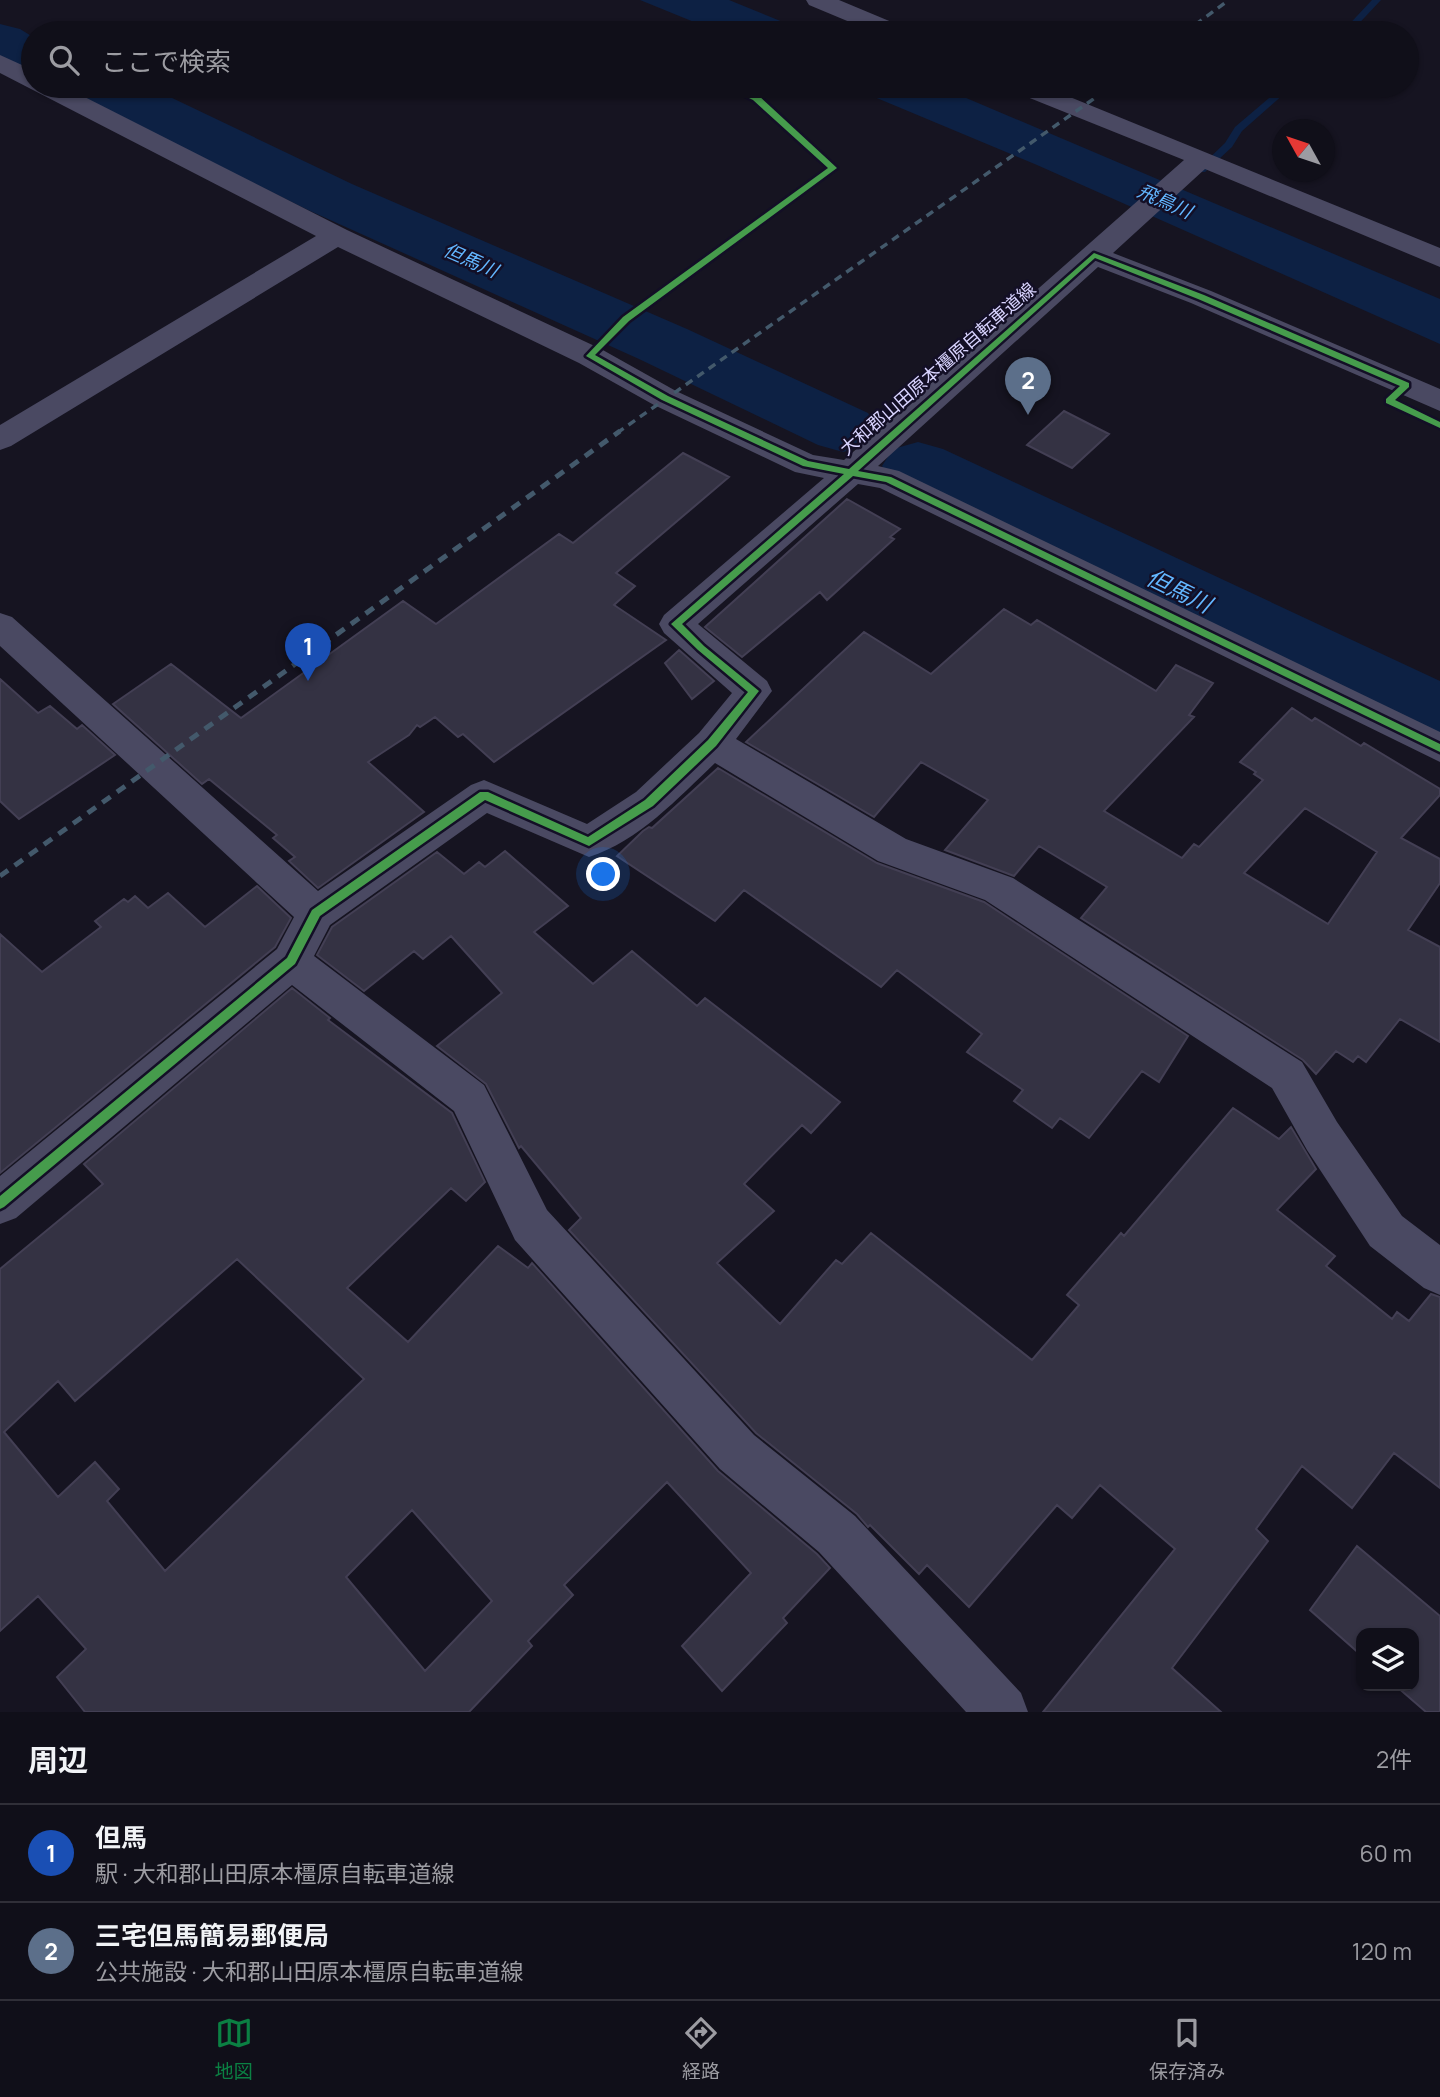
<!DOCTYPE html>
<html lang="ja">
<meta charset="utf-8">
<style>
body{margin:0;font-family:Manrope,"Noto Sans JP",sans-serif;background:#191822;color:#f1f3f6}
.controls{position:absolute;right:21px;bottom:21px;display:grid;overflow:hidden;border-radius:14px;box-shadow:0 2px 5px #0004}
.controls button{width:63px;height:63px;display:grid;place-items:center;padding:0;border:0;border-bottom:2px solid #302f38;background:#100f19;color:#f1f3f6;font:35px sans-serif}
.compass{position:absolute;left:1272px;top:119px;width:63px;height:63px;border-radius:50%;background:#100f19;box-shadow:0 2px 5px #0004;rotate:310deg}
.you{position:absolute;left:604px;top:875px;width:24px;height:24px;margin:-18px;border:5px solid #fff;border-radius:50%;background:#1a73e8;box-shadow:0 0 0 10px #1a73e833}
.badge{display:grid;place-items:center;width:46px;height:46px;border-radius:50%;background:#0b8043;color:#fff;font-size:23px;font-weight:700}
.pin{position:absolute;translate:-50% -58px;filter:drop-shadow(0 2px 4px #0008)}
.pin::after{content:'';position:absolute;top:37px;width:24px;height:21px;background:inherit;clip-path:polygon(0 0,100% 0,50% 100%)}
.list{margin:0;padding:0;list-style:none}
h2{display:flex;justify-content:space-between;align-items:center;height:91px;margin:0;padding:0 28px;font-size:30px}
h2 small{font-size:23px;font-weight:400;color:#9c9ca2}
.list li{display:grid;grid-template-columns:46px 1fr auto;gap:21px;align-items:center;box-sizing:border-box;height:98px;padding:0 28px;border-top:2px solid #302f38}
.list b{display:block;font-size:26px;white-space:nowrap}
.list p{margin:0;font-size:23px;white-space:nowrap;color:#9c9ca2}
.list em{font-size:23px;font-style:normal;color:#9c9ca2}
.icon{flex:none;width:38px;height:38px;fill:none;stroke:currentColor;stroke-width:2;stroke-linecap:round;stroke-linejoin:round}
.map{position:relative;flex:none;width:1440px;height:1712px;overflow:hidden}
.search{position:absolute;background:#100f19;box-shadow:0 2px 5px #0004;left:21px;right:21px;top:21px;height:77px;display:flex;align-items:center;gap:18px;box-sizing:border-box;padding:0 24px;border-radius:38px;color:#9c9ca2;font-size:26px}
.sheet{height:287px;background:#100f19}
nav{display:flex;justify-content:space-around;align-items:center;box-sizing:border-box;height:98px;border-top:2px solid #302f38;background:#100f19;font-size:19px;color:#9c9ca2}
nav a{display:grid;justify-items:center;gap:4px}
nav .on{color:#0b8043}
.map>svg:first-child{display:block}
</style>
<div class="map">
<svg width="1440" height="1712" viewBox="0 0 1440 1712">
<rect width="100%" height="100%" fill="#161421"/>
<path fill="#0d2144" d="M 640,0 L 729,0 L 810,33 L 721,33 Z
M 848,86 L 938,86 L 1440,299 L 1440,344 L 1037,165 Z"/>
<g fill="none" stroke-linecap="round" stroke-linejoin="round">
<path fill="#0d2144" fill-rule="evenodd" d="M 1372,0 L 1381,0 L 1350,33 L 1341,33 Z
M 1283,86 L 1293,86 L 1242,131 L 1232,147 L 1205,172 L 1199,172 L 1199,168 L 1225,143 L 1235,127 Z"/>
<path fill="#0d2144" fill-rule="evenodd" d="M 0,24 L 20,29 L 33,37 L 33,77 L 13,72 L 0,64 Z
M 73,86 L 147,86 L 352,184 L 687,329 L 868,413 L 878,429 L 868,445 L 843,452 L 818,445 L 639,359 L 308,210 L 82,98 Z
M 918,442 L 943,449 L 1440,681 L 1440,747 L 1412,738 L 893,483 L 882,466 L 893,449 Z"/>
</g>
<path fill="#343243" stroke="#433f54" stroke-width="2" fill-rule="evenodd" d="M 1064,411 L 1109,434 L 1072,468 L 1027,445 Z
M 683,453 L 729,477 L 616,573 L 635,586 L 614,605 L 666,640 L 494,762 L 463,734 L 458,737 L 435,717 L 420,727 L 417,725 L 409,735 L 368,762 L 424,812 L 318,888 L 289,861 L 295,857 L 273,838 L 277,835 L 209,779 L 202,784 L 113,704 L 171,664 L 241,718 L 403,601 L 436,624 L 559,534 L 573,543 Z
M 847,499 L 900,529 L 890,537 L 894,539 L 827,600 L 820,592 L 742,657 L 705,627 Z
M 1004,609 L 1031,625 L 1037,620 L 1156,691 L 1176,665 L 1213,683 L 1189,715 L 1194,717 L 1104,811 L 1182,858 L 1194,844 L 1199,847 L 1263,780 L 1254,774 L 1256,772 L 1240,762 L 1292,708 L 1312,721 L 1315,718 L 1361,746 L 1364,743 L 1440,789 L 1440,795 L 1401,838 L 1440,859 L 1440,883 L 1408,930 L 1440,947 L 1440,1042 L 1400,1019 L 1366,1062 L 1358,1056 L 1353,1062 L 1336,1051 L 1316,1074 L 1303,1060 L 1081,918 L 1107,887 L 1039,846 L 1014,876 L 945,850 L 988,800 L 921,762 L 874,817 L 746,742 L 864,632 L 931,674 ZM 1305,808 L 1377,852 L 1328,924 L 1244,873 Z
M 679,650 L 714,681 L 692,699 L 665,663 Z
M 0,679 L 38,713 L 50,706 L 77,729 L 82,725 L 115,755 L 19,819 L 0,801 Z
M 718,768 L 877,863 L 984,902 L 1188,1036 L 1159,1082 L 1142,1071 L 1089,1138 L 1060,1118 L 1052,1128 L 1014,1101 L 1023,1090 L 967,1052 L 982,1034 L 897,970 L 881,987 L 744,890 L 715,921 L 617,856 L 643,831 L 649,827 L 652,828 Z
M 505,851 L 568,906 L 534,932 L 593,984 L 632,951 L 697,1006 L 705,998 L 840,1102 L 811,1133 L 802,1125 L 744,1184 L 774,1211 L 717,1263 L 780,1324 L 836,1260 L 842,1264 L 871,1233 L 1032,1360 L 1079,1305 L 1067,1295 L 1121,1233 L 1124,1236 L 1233,1108 L 1279,1139 L 1291,1127 L 1316,1169 L 1277,1210 L 1335,1256 L 1326,1266 L 1392,1319 L 1397,1312 L 1409,1321 L 1431,1294 L 1440,1297 L 1440,1488 L 1394,1453 L 1352,1508 L 1302,1466 L 1256,1529 L 1268,1541 L 1172,1668 L 1221,1712 L 1043,1712 L 1175,1549 L 1100,1485 L 1072,1518 L 1057,1505 L 969,1607 L 927,1565 L 919,1574 L 870,1525 L 868,1527 L 857,1514 L 756,1433 L 569,1230 L 581,1218 L 521,1146 L 519,1148 L 486,1084 L 437,1046 L 502,993 L 451,936 L 423,959 L 414,951 L 364,991 L 317,955 L 332,927 L 437,852 L 464,874 L 479,862 L 485,867 Z
M 257,886 L 291,918 L 275,947 L 0,1173 L 0,934 L 42,972 L 101,927 L 95,921 L 124,899 L 128,902 L 135,896 L 148,908 L 168,893 L 205,927 Z
M 292,988 L 330,1018 L 328,1020 L 452,1113 L 485,1182 L 466,1201 L 451,1188 L 347,1288 L 408,1342 L 498,1246 L 528,1268 L 532,1263 L 718,1471 L 817,1554 L 830,1568 L 783,1618 L 787,1623 L 722,1691 L 682,1646 L 751,1573 L 667,1482 L 564,1585 L 573,1595 L 528,1641 L 532,1646 L 469,1712 L 85,1712 L 57,1677 L 86,1649 L 38,1596 L 0,1631 L 0,1269 L 103,1184 L 84,1164 ZM 237,1259 L 364,1379 L 165,1571 L 107,1501 L 119,1489 L 95,1462 L 58,1497 L 4,1432 L 58,1381 L 75,1401 ZM 412,1510 L 492,1601 L 425,1671 L 346,1577 Z
M 1357,1546 L 1440,1616 L 1440,1712 L 1426,1712 L 1396,1686 L 1414,1686 L 1414,1633 L 1361,1633 L 1361,1655 L 1310,1610 Z"/>
<g fill="none" stroke-linecap="round" stroke-linejoin="round">
<path fill="#4a4962" fill-rule="evenodd" d="M 806,0 L 839,0 L 906,28 L 909,33 L 876,33 L 809,5 Z
M 0,55 L 33,70 L 33,86 L 63,86 L 347,230 L 601,349 L 676,391 L 813,455 L 844,460 L 1184,160 L 1012,91 L 1008,86 L 1043,86 L 1440,248 L 1440,267 L 1205,169 L 1113,253 L 1211,291 L 1440,389 L 1440,411 L 1191,303 L 1098,267 L 878,466 L 899,471 L 1440,732 L 1440,762 L 880,488 L 858,484 L 698,624 L 767,681 L 772,691 L 736,739 L 906,839 L 1013,878 L 1302,1062 L 1337,1122 L 1402,1216 L 1440,1245 L 1440,1295 L 1424,1288 L 1370,1246 L 1307,1150 L 1272,1088 L 985,900 L 878,861 L 715,763 C 678,798 639,841 589,857 L 487,813 L 330,925 L 314,956 L 484,1085 L 547,1210 L 754,1435 L 855,1516 L 1021,1693 L 1028,1712 L 966,1712 L 819,1552 L 720,1469 L 515,1240 L 454,1111 L 292,985 L 16,1218 L 0,1224 L 0,1176 L 277,949 L 294,917 L 0,646 L 0,613 L 12,617 L 318,891 L 471,785 L 484,780 L 587,824 L 636,792 L 699,733 L 732,693 L 664,633 L 659,624 L 664,615 L 824,478 L 795,472 L 654,405 L 579,363 L 338,247 L 11,446 L 0,450 L 0,425 L 316,236 L 0,73 Z"/>
<path stroke="#43596b" stroke-width="3.5" stroke-dasharray="8 6" stroke-linecap="butt" d="M 1184,33 L 1229,0
M 617,433 L 1112,86"/>
<path stroke="#43596b" stroke-width="5" stroke-dasharray="10 8" stroke-linecap="butt" d="M 0,876 L 620,431"/>
<defs>
<path id="cycleway" d="M 725,86 L 733,86 L 759,96 L 837,168 L 629,321 L 595,355 L 668,396 L 808,461 L 849,469 L 1094,253 L 1204,295 L 1409,383 L 1409,387 L 1395,400 L 1440,422 L 1440,428 L 1386,403 L 1386,399 L 1400,386 L 1198,299 L 1095,258 L 858,471 L 891,477 L 1440,744 L 1440,752 L 886,482 L 853,476 L 682,624 L 704,646 L 759,691 L 716,746 L 653,806 L 589,846 L 485,800 L 320,916 L 295,964 L 4,1207 L 0,1209 L 0,1196 L 287,958 L 312,910 L 480,792 L 488,792 L 588,837 L 645,800 L 708,740 L 748,692 L 698,650 L 671,624 L 844,474 L 803,466 L 662,400 L 586,356 L 623,317 L 828,168 L 753,100 Z"/>
</defs>
<use href="#cycleway" stroke="#130f26" stroke-width="5"/>
<use href="#cycleway" fill="#469c4c" fill-rule="evenodd"/>
</g>
<g text-anchor="middle" stroke-width="5" stroke-linejoin="round" paint-order="stroke">
<g font-size="18" fill="#d9d4ff" stroke="#130f26">
<text transform="translate(938 369) rotate(-41)" y="6">大和郡山田原本橿原自転車道線</text>
</g>
<g font-size="19" font-style="italic" fill="#62b6ff" stroke="#130f26">
<text transform="translate(1165 201) rotate(24)" y="7">飛鳥川</text>
<text transform="translate(471 260) rotate(24)" y="7">但馬川</text>
</g>
<g font-size="23" font-style="italic" fill="#62b6ff" stroke="#130f26">
<text transform="translate(1179 591) rotate(26)" y="8">但馬川</text>
</g>
</g>
</svg>
<div class="controls">
<button><svg class="icon" aria-label="layers" viewBox="0 0 24 24"><path d="M12 4l9 5-9 5-9-5zM3 14l9 5 9-5"/></svg></button>
</div>
<svg class="compass" viewBox="-18 -18 36 36"><path d="M0-13l5 13h-10z" fill="#e53935"/><path d="M0 13l5-13h-10z" fill="#9c9ca2"/></svg>
<div class="you"></div>
<div class="pin badge" style="left:308px;top:681px;background:#1a4fb4">1</div>
<div class="pin badge" style="left:1028px;top:415px;background:#5c6f8a">2</div>
<div class="search"><svg class="icon" aria-label="search" viewBox="0 0 24 24"><circle cx="10" cy="10" r="6"/><path d="M15 15l6 6"/></svg>ここで検索</div>
</div>
<section class="sheet">
<h2>周辺<small>2件</small></h2>
<ul class="list">
<li><span class="badge" style="background:#1a4fb4">1</span><div><b>但馬</b><p>駅 · 大和郡山田原本橿原自転車道線</p></div><em>60 m</em></li>
<li><span class="badge" style="background:#5c6f8a">2</span><div><b>三宅但馬簡易郵便局</b><p>公共施設 · 大和郡山田原本橿原自転車道線</p></div><em>120 m</em></li>
</ul>
</section>
<nav>
<a class="on"><svg class="icon" aria-label="map" viewBox="0 0 24 24"><path d="M3 6l6-2 6 2 6-2v14l-6 2-6-2-6 2zM9 4v14M15 6v14"/></svg>地図</a>
<a><svg class="icon" aria-label="directions" viewBox="0 0 24 24"><path d="M12 3l9 9-9 9-9-9zM9 14v-3h6M13 9l2 2-2 2"/></svg>経路</a>
<a><svg class="icon" aria-label="saved" viewBox="0 0 24 24"><path d="M7 4h10v16l-5-4-5 4z"/></svg>保存済み</a>
</nav>
